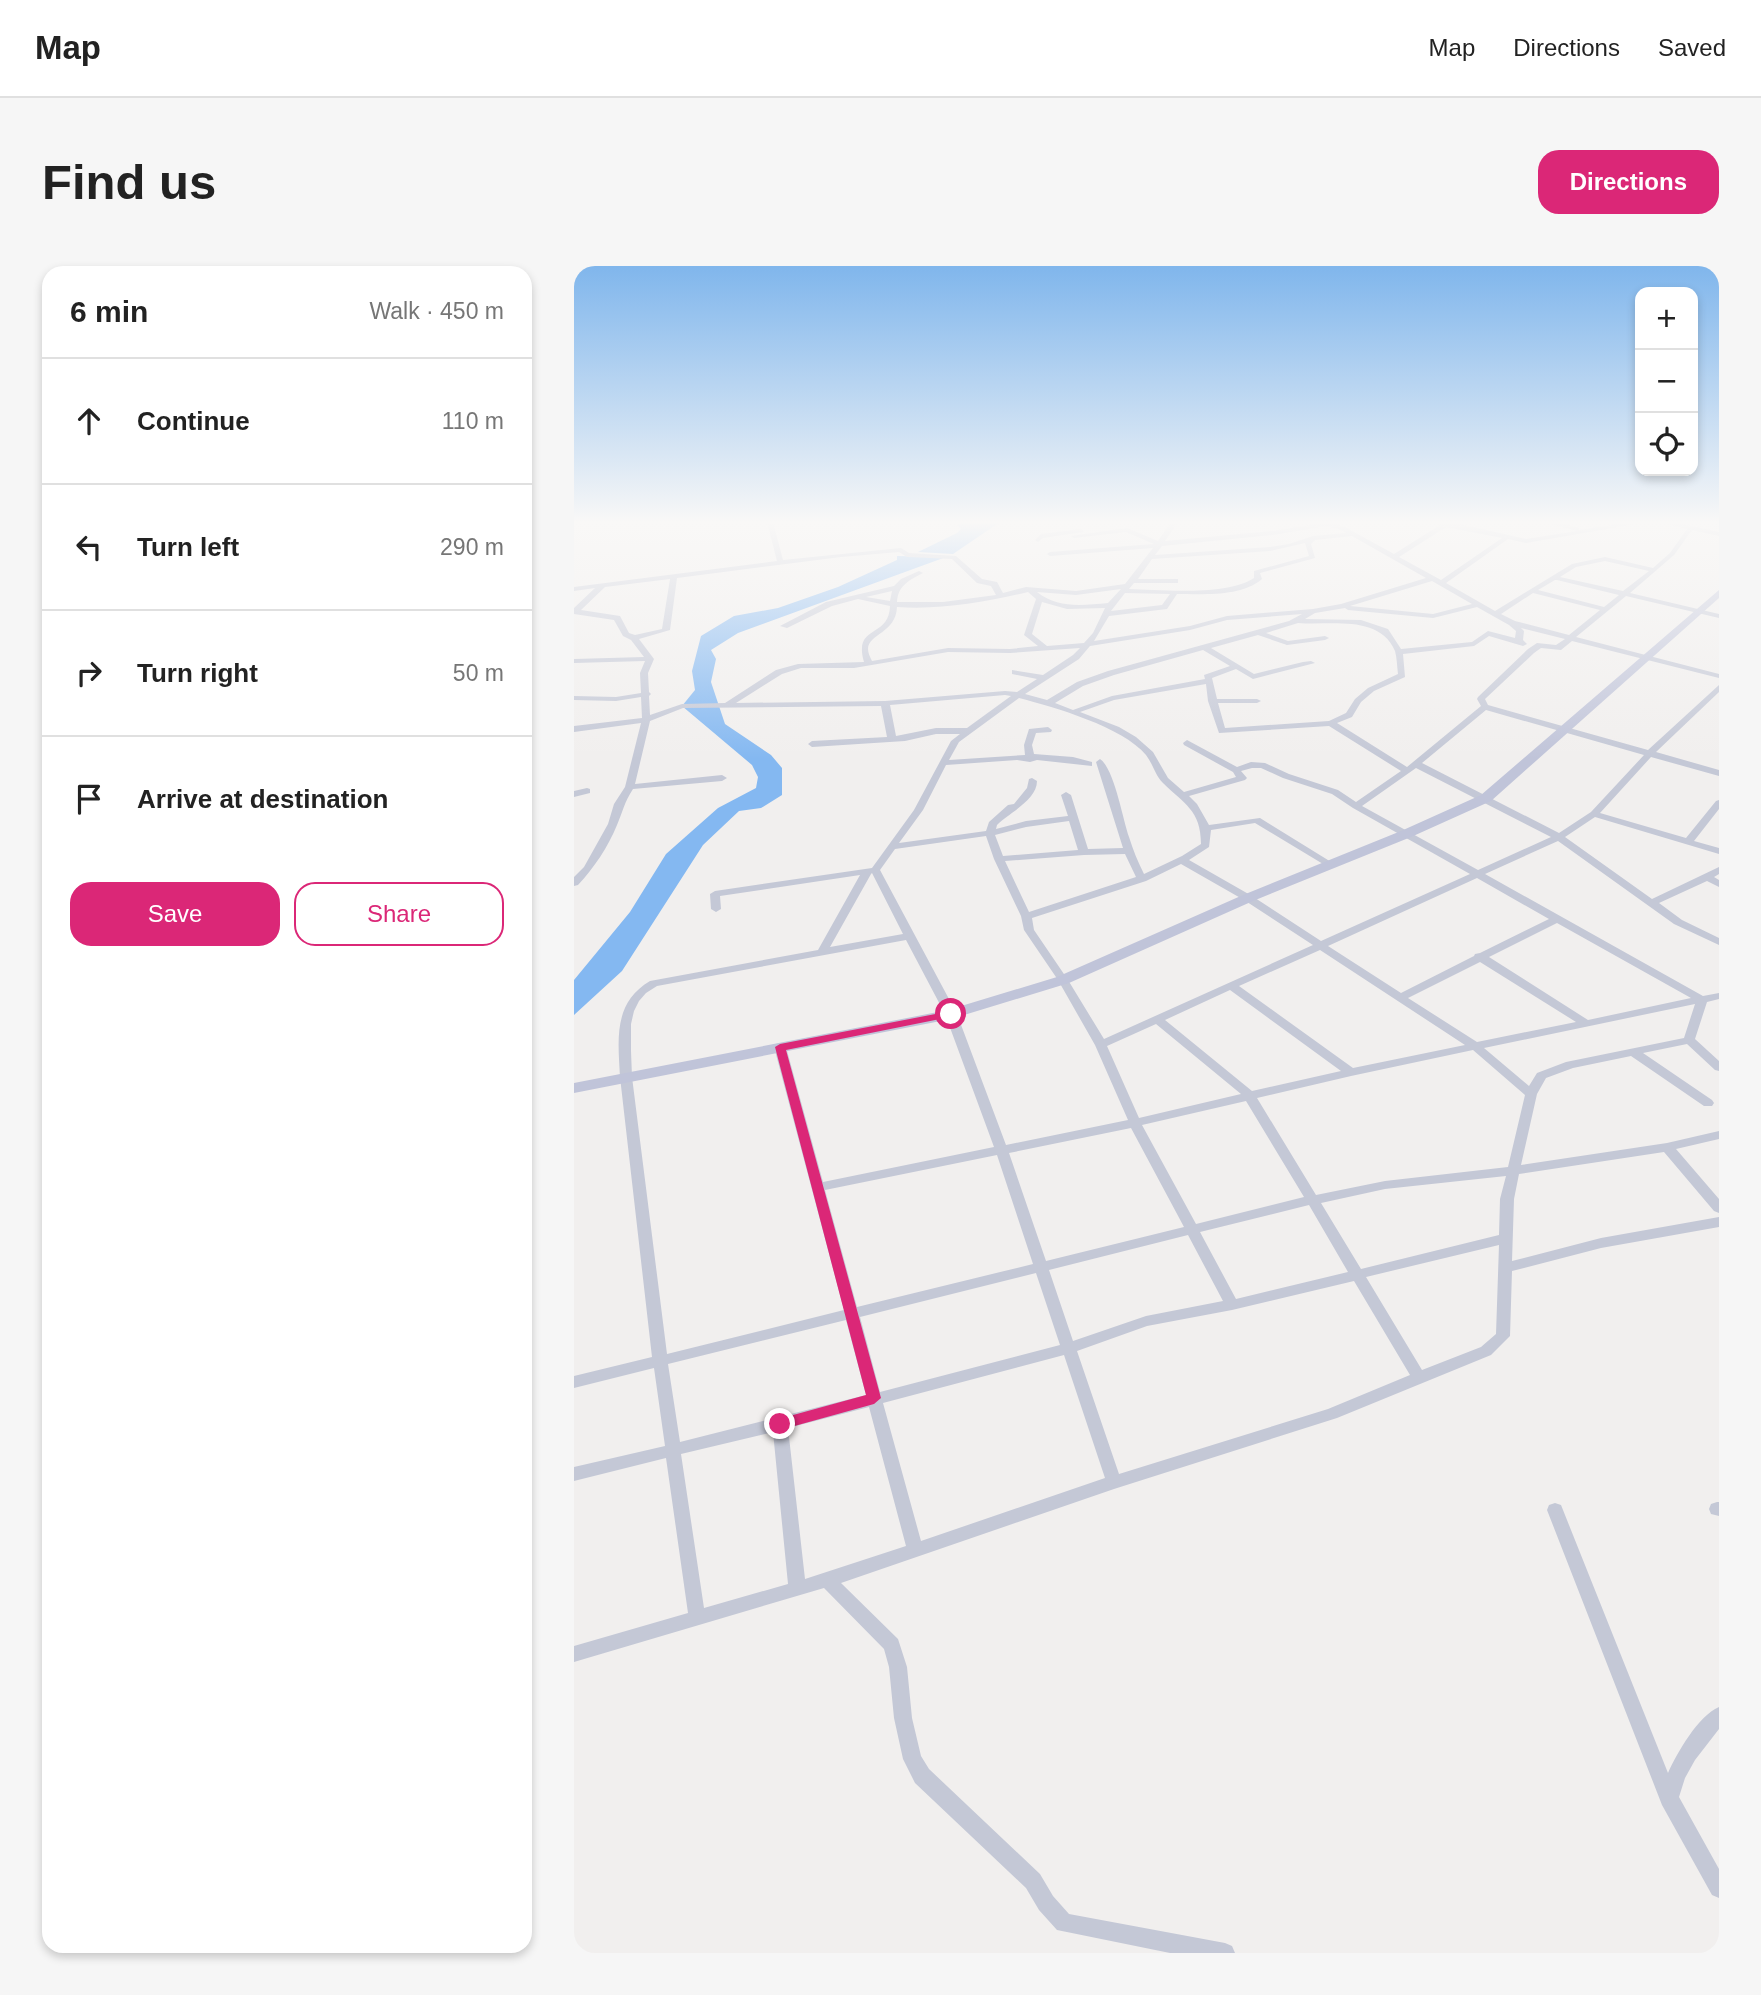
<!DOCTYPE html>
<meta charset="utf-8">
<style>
body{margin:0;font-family:Arial,sans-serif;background:#f6f6f6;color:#222}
.controls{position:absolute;right:21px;top:21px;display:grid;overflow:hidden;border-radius:14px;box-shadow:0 4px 10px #0003}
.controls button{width:63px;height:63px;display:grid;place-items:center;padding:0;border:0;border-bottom:2px solid #e0e0e0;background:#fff;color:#222;font:35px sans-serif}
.stop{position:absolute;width:21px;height:21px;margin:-16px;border:5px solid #db2777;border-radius:50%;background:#fff}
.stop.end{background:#db2777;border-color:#fff;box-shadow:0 2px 7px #0008}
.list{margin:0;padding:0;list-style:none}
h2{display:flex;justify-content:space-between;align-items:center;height:91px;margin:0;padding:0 28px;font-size:30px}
h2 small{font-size:23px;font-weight:400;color:#767676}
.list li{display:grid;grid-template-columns:46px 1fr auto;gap:21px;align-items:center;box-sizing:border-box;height:126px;padding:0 28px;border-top:2px solid #e0e0e0}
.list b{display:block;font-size:26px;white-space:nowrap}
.list em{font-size:23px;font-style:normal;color:#767676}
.actions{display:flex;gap:14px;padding:21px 28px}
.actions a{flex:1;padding:16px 0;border:2px solid #db2777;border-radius:21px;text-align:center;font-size:24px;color:#db2777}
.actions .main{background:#db2777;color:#fff}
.icon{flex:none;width:38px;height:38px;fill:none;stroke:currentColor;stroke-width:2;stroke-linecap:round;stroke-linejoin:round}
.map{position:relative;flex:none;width:1145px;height:1687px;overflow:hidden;border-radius:21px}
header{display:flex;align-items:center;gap:42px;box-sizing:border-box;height:98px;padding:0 35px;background:#fff;border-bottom:2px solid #e0e0e0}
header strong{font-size:33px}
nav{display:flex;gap:38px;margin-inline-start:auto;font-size:24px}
.intro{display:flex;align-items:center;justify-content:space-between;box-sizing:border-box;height:168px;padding:0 42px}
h1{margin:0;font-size:49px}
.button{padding:18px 32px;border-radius:21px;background:#db2777;color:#fff;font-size:24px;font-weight:700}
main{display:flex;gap:42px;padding:0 42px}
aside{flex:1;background:#fff;border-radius:21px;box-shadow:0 4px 10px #0003}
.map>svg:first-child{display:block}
</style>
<header>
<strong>Map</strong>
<nav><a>Map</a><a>Directions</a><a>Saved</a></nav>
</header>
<div class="intro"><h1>Find us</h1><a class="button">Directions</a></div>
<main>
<aside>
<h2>6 min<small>Walk · 450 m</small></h2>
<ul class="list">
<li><svg class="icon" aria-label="ahead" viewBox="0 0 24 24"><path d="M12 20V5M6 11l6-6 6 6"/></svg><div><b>Continue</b></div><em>110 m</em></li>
<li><svg class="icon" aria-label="left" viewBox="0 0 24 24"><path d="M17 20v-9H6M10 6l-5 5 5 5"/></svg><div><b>Turn left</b></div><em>290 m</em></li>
<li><svg class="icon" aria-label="right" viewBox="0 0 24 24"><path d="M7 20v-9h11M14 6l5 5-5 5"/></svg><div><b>Turn right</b></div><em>50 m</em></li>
<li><svg class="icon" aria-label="arrive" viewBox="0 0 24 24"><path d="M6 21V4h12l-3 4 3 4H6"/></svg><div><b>Arrive at destination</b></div></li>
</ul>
<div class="actions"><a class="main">Save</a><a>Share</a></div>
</aside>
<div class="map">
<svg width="1145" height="1687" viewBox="0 0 1145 1687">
<rect width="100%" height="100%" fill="#f1efee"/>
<path fill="#84b8f1" d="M 388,256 L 426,256 L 379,288 L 344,286 L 383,267 L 387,263 L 383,259 Z
M 323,290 L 372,291 L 164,367 L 137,384 L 142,393 L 137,416 L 151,458 L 197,489 L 208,502 L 208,529 L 187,542 L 165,545 L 129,579 L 48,705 L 0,749 L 0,714 L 56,646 L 92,588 L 144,542 L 182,522 L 184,511 L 178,499 L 108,440 L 121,424 L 118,405 L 127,370 L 160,350 L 204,342 L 264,321 L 323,294 Z"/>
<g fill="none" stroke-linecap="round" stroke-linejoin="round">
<path fill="#c4c8d6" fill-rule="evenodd" d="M 193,256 L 199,256 L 209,294 L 327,282 L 335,287 L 382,290 L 408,313 L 423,316 L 429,327 L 452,321 L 502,325 L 551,318 L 579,282 L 476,290 L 473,288 L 476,286 L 580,278 L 552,266 L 500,272 L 497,270 L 553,262 L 584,275 L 597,256 L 604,256 L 591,275 L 699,265 L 754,256 L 769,260 L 820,288 L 866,259 L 855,256 L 877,256 L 952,273 L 1003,265 L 970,256 L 983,256 L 1005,262 L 1005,264 L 1055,256 L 1073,256 L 952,277 L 934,273 L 872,317 L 921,345 L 998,298 L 1031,291 L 1079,302 L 1096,287 L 1113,263 L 1085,256 L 1099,256 L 1145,266 L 1145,270 L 1118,264 L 1100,289 L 1056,327 L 1145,348 L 1145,352 L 1052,330 L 1002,371 L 1145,408 L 1145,412 L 998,375 L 987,384 L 967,382 L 960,387 L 911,433 L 914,439 L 1074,484 L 1145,419 L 1145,426 L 1082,486 L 1145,504 L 1145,510 L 1077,491 L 1026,547 L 1112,572 L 1142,535 L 1145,534 L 1145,543 L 1120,575 L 1145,582 L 1145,588 L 1021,551 L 991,571 L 1078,633 L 1145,601 L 1145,608 L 1140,611 L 1145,614 L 1145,621 L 1133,615 L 1085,637 L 1108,654 L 1145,672 L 1145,679 L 1100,658 L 984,575 L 911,608 L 1129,730 L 1145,727 L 1145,733 L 1133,736 L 1121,773 L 1145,795 L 1145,805 L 1141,804 L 1113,778 L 1069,787 L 1138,834 L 1140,837 L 1138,840 L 1130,840 L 1057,790 L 999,802 L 972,812 L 963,828 L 947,899 L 1093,877 L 1145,865 L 1145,873 L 1102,883 L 1145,933 L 1145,947 L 1140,945 L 1090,886 L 945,908 L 940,933 L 938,995 L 1027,972 L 1145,951 L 1145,961 L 1027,982 L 938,1005 L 936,1070 L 917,1089 L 763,1152 L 540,1223 L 267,1317 L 324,1373 L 333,1401 L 338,1452 L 347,1490 L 355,1503 L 466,1608 L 479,1630 L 495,1648 L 651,1677 L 658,1680 L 661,1687 L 596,1687 L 483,1664 L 465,1644 L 452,1622 L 341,1517 L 329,1493 L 320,1452 L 315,1401 L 310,1383 L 250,1322 L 0,1396 L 0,1380 L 114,1347 L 92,1192 L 0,1215 L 0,1201 L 91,1180 L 80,1102 L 0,1122 L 0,1110 L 78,1091 L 46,811 C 44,773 39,737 76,715 L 244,684 L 286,609 L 146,630 L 147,643 L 142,646 L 137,643 L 136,628 L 141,625 L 298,602 L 340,544 L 377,475 L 386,468 L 362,468 L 331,475 L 238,481 L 234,478 L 238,475 L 313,471 L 307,440 L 109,442 L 76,455 L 61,518 L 148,509 L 153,512 L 148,515 L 59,523 C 50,537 49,545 43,559 C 34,581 20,602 4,619 L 0,620 L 0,611 L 10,601 L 34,558 L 40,538 L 51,521 L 67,457 L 0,466 L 0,460 L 68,452 L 67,431 L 42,435 L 0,434 L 0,430 L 42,431 L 67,427 L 66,407 L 71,395 L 0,397 L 0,393 L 70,391 L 57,374 L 49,370 L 40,354 L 0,348 L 0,342 L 21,322 L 0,325 L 0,321 L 203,295 ZM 752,260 L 765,263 L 772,267 L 739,270 L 715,278 L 696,281 L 581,289 L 588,280 L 699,269 ZM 872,261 L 928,272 L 867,314 L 825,291 ZM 778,270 L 852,312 L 767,338 L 739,343 L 653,350 L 616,360 L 520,375 L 535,350 L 593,343 L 603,328 C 630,328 667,331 688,313 L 686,307 L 741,292 L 737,278 L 741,274 ZM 731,277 L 735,290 L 680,305 L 680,312 C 654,330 587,324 555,323 L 560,317 L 604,317 L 604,313 L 564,313 L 578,293 L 696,285 ZM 325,286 L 333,291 L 378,293 L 403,317 L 417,320 L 422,329 L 369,336 L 323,336 C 324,320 334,315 347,308 L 349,307 L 345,305 L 327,313 L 320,320 L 252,336 L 206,360 L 213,362 L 258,340 L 284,333 L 316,340 C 315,373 279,358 290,396 L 224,398 L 202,404 L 151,437 L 108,438 L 76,449 L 75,430 L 77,428 L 75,426 L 74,407 L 80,393 L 65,373 L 96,364 L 103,312 L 267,291 ZM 1031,295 L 1075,305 L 1049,325 L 986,311 L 1002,301 ZM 96,313 L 88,363 L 61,369 L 55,367 L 46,350 L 7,344 L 31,321 ZM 981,314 L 983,314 L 1045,329 L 1030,341 L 964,324 ZM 858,315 L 898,338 L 859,348 L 776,340 ZM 547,323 L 534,337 C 509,339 484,343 463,326 L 502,329 ZM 318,325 L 316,335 L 292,331 ZM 454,326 L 462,333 L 450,369 L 464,380 L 436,383 L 374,382 L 298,395 C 296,391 294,387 294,383 C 294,368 322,367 323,341 C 368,344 411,336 454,326 ZM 551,327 L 596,328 L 588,339 L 537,345 ZM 959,327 L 1026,344 L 995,369 L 941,355 L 927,348 ZM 468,336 L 493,343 L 531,342 L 519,367 L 510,377 L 473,380 L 458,368 ZM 903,341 L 935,359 L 942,365 L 941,372 L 914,365 L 898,376 L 827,383 L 814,363 L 787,354 L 731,353 L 741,347 L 771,342 L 774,344 L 859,352 ZM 728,348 L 715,355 L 534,405 L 503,416 L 473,434 L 451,428 L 505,393 L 516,380 L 616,364 L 653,354 ZM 724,357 C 756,360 805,348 821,385 C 823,392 823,401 824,408 L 794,422 L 781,433 L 772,447 L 755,455 L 651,462 L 644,437 L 683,437 L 687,435 L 683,433 L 643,433 L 638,412 L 662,403 L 679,413 L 741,397 L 737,395 L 729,396 L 680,408 L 637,382 L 684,369 L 713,379 L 751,374 L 755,372 L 751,370 L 714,375 L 692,367 ZM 947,362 L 991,373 L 982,379 L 963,377 L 954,383 L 904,431 L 903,433 L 907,440 L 833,501 L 763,457 L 778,451 L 787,436 L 800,425 L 831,411 L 829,388 L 900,380 L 915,370 L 949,380 L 953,378 L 949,374 L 950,365 ZM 506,382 L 499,389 L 469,409 L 438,404 L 438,408 L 463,413 L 443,426 L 431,425 L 311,435 L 162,437 L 208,408 L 227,402 L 280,402 L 374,386 L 436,387 ZM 629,384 L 656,400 L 630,409 L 631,413 L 538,430 L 499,444 L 481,437 L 509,420 L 540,409 ZM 632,418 L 634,435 L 645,467 L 755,460 L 827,505 L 782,536 L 764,524 L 715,508 L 691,497 L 677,496 L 663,501 L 613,474 L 609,477 L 610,479 L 659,506 L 662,511 L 610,526 L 594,512 L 579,486 L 562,471 L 545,461 L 506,446 L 540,434 ZM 431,429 L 437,430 L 393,462 L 362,462 L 322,470 L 316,439 ZM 445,432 C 480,441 549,461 572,489 C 579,498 581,509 589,517 C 610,538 627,544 627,578 L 608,590 L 570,608 C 564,596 559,584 555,571 C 549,554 540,502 526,493 L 522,496 L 549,582 L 514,583 L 497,529 L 492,526 L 487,529 L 494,550 L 452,555 L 422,563 L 423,559 C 435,547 463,534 463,515 L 458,512 L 455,513 L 453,522 L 440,538 L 434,539 L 415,556 L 412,565 L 325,577 L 349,544 L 372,499 L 443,494 L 456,496 L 463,494 L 518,500 L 518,496 L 499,491 L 460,488 L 458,479 L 462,467 L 477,466 L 478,464 L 474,461 L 455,463 L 450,479 L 451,489 L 375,494 L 385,476 ZM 912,444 L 1070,489 L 1017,546 L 985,567 L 848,497 ZM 678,502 L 687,502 L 709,512 L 758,528 L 779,542 L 896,608 L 747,675 L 678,630 L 615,594 L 635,581 L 637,564 L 681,557 L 754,601 L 760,601 L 762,599 L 686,552 L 635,559 L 623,538 L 615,530 L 671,514 L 673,512 L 667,505 ZM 842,502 L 977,571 L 904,604 L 788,540 ZM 495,555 L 504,584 L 429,590 L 421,569 L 452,561 ZM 412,570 L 420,593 L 447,650 L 450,664 L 484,714 L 521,779 L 554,854 L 432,879 L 383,748 L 306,604 L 321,583 ZM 551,588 L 562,611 L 455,646 L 431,595 L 510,589 ZM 607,598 L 670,634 L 739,679 L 530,773 L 494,714 L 460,664 L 458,652 L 572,615 ZM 298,607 L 329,668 L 256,681 L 297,608 ZM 903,612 L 975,653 L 906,687 L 901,688 L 900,690 L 827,727 L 754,680 ZM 983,657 L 1117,732 L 1014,754 L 915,691 ZM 332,674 L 371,748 L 420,881 L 249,916 L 212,781 L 206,777 L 202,778 L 200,781 L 270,1044 L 93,1088 L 58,811 L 57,785 L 57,758 L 60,745 L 65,735 L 72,727 L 83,720 ZM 746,684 L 891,779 L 779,802 L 665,720 ZM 906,696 L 1002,756 L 903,776 L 834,732 ZM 656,724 L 767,805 L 678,825 L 591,754 ZM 1121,738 L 1110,772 L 992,796 L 963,807 L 955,820 L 910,782 ZM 582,758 L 667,828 L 565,852 L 533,780 ZM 899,784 L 951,829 L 934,901 L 811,915 L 742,929 L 683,832 L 777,810 ZM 672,835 L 730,931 L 622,958 L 568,859 ZM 557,862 L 610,961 L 472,995 L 435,887 ZM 423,889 L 459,998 L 283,1041 L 251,924 ZM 932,910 L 926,933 L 925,969 L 787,1003 L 747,937 L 811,923 ZM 735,939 L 774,1006 L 662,1033 L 626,966 ZM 614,969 L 649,1035 L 572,1050 L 499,1075 L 475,1004 ZM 925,979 L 922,1068 L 907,1081 L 848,1104 L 792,1011 ZM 462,1007 L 486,1079 L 306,1126 L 286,1051 ZM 780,1015 L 836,1109 L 754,1143 L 545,1208 L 503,1085 L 573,1060 L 658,1044 ZM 272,1054 L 292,1129 L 106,1176 L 94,1098 ZM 490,1089 L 531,1212 L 347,1275 L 309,1137 ZM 295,1141 L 332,1280 L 231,1313 L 214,1162 ZM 199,1166 L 214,1318 L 130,1342 L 107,1188 Z
M 507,263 L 510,265 L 509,266 L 469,272 L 464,276 L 461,274 L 467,268 Z
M 13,522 L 16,523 L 16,527 L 0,531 L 0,525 Z
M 1143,1236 L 1145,1236 L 1145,1250 L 1137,1248 L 1135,1243 L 1137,1238 Z
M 981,1237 L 987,1239 L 989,1244 L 1094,1507 C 1103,1487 1124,1450 1145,1441 L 1145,1463 L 1121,1494 L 1111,1512 L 1105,1531 L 1145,1603 L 1145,1632 L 1138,1629 L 1088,1539 L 973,1244 L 975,1239 Z"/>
<path fill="#c0c4d9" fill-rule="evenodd" d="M 1145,324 L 1145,332 L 917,535 L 837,571 L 679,635 L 495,717 L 377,753 L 0,827 L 0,817 L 374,744 L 483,711 L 669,629 L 827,565 L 907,529 Z"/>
</g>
<linearGradient id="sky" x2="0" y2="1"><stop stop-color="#80b6ec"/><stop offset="0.52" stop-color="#f9f8f7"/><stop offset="1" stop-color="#f9f8f7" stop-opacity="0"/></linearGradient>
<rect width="1145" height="493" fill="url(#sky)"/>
<path fill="#db2777" d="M 377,745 L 381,746 L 381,750 L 212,784 L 307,1132 L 300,1138 L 206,1164 L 201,1163 L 201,1154 L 292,1129 L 201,781 L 206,778 Z"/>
</svg>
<div class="controls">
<button>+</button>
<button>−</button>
<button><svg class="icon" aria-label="locate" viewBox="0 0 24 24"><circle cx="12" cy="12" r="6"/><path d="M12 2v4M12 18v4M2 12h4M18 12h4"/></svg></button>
</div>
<div class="stop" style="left:377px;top:748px"></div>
<div class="stop end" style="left:206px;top:1158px"></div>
</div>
</main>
